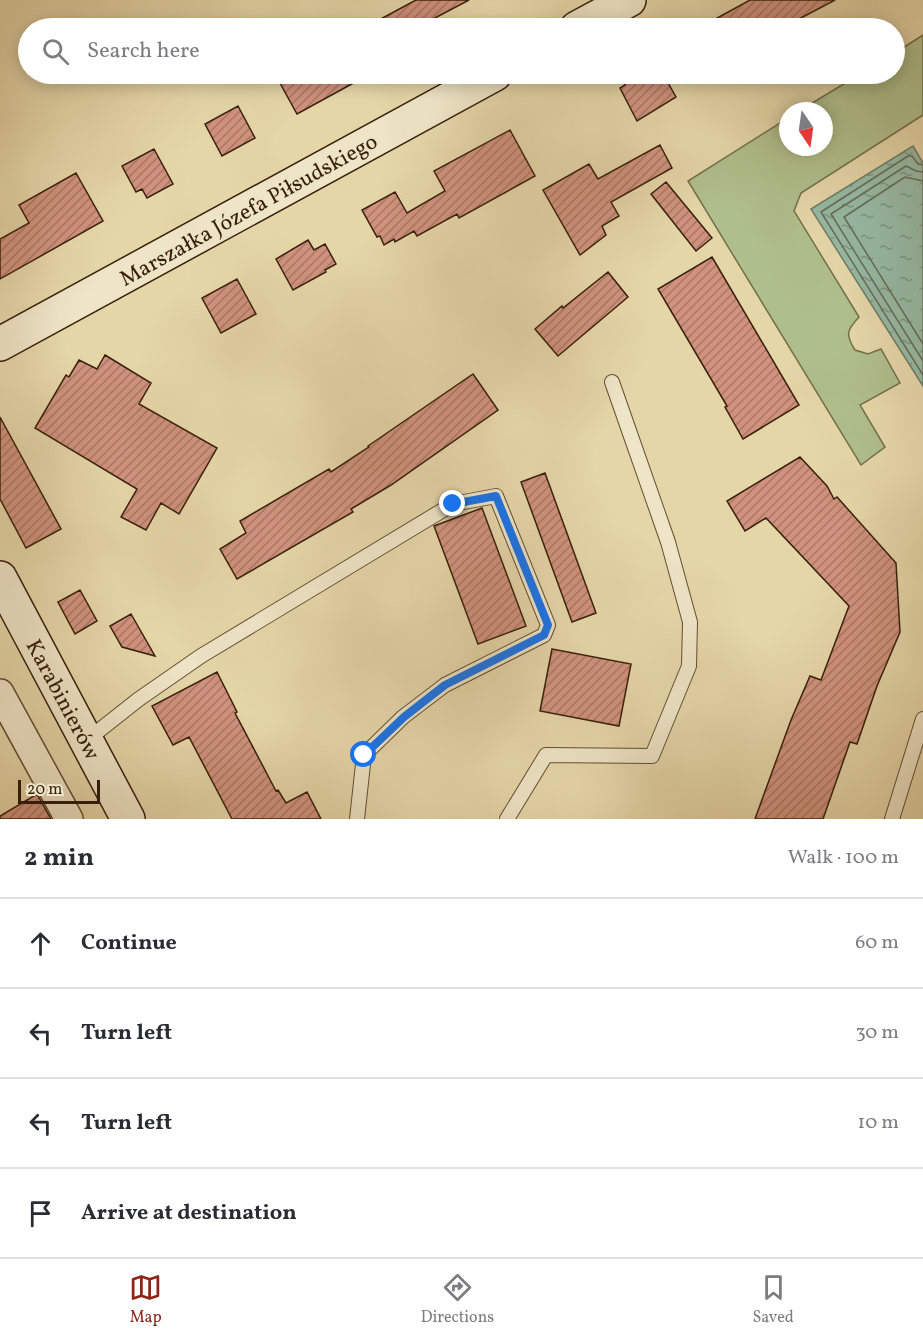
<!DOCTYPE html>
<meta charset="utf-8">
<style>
body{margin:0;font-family:Vollkorn,serif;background:#f7f7f7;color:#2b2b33}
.compass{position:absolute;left:779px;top:102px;width:54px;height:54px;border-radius:50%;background:#fff;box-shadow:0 3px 15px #0003;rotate:167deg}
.scale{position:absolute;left:18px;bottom:15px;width:82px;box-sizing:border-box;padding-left:6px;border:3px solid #381f0d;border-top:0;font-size:16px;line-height:21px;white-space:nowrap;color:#381f0d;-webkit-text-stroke:4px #eee4c6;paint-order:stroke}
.stop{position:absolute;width:18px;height:18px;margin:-14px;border:4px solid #1a73e8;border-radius:50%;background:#fff}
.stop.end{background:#1a73e8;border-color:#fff;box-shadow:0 2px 6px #0008}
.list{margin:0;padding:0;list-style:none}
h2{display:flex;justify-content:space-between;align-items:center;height:78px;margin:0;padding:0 24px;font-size:26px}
h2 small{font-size:20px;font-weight:400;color:#7c7c81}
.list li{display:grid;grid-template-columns:39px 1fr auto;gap:18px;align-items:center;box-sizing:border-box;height:90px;padding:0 24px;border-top:2px solid #e1e1e2}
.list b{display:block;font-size:22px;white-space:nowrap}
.list em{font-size:20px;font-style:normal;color:#7c7c81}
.icon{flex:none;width:33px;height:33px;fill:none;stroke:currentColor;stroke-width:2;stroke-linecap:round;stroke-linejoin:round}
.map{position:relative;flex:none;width:923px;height:819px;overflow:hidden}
.search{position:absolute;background:#fff;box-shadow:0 3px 15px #0003;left:18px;right:18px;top:18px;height:66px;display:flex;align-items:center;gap:15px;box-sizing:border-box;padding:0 21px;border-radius:33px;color:#7c7c81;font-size:22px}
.sheet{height:438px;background:#fff}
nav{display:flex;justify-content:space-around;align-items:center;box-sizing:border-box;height:84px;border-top:2px solid #e1e1e2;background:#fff;font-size:16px;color:#7c7c81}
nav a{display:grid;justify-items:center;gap:3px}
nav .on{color:#8f2418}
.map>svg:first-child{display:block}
</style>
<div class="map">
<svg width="923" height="819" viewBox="0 0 923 819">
<defs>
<pattern id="water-ripples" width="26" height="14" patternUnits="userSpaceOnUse" patternTransform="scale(1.5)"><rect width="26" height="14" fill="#96b9a4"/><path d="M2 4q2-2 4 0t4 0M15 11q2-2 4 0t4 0" fill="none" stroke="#7b9684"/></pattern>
<pattern id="building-hatch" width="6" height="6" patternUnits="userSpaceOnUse" patternTransform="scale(1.5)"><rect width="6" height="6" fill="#d0927d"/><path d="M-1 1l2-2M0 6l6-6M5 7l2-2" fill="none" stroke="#aa7765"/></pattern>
</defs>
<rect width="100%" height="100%" fill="#e5d6a8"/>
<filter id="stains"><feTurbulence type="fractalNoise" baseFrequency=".00333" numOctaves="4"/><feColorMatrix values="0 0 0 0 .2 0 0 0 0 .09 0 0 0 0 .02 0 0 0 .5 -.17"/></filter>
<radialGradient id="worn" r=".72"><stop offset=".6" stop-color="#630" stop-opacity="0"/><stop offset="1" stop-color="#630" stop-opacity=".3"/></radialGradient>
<path fill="#afbf8c" stroke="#746f4c" stroke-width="1.5" d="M 923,35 L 923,115 L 801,193 L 794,211 L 859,317 C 847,330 845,334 855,350 L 868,354 L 881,349 L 900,383 L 860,405 L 885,447 L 861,465 L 688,181 L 788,118 L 788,147 L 824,147 L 824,111 L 799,111 L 860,74 L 894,74 L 895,53 Z"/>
<path fill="url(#water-ripples)" stroke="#707b68" stroke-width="1.5" d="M 913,146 L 923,163 L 923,386 L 811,209 Z"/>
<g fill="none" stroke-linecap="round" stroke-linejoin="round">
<path stroke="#676c58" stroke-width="1.5" d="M 923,165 L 918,164 L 912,156 L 908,156 L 821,212 L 923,375
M 923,172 L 916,171 L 906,166 L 831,214 L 923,361
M 923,181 L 905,177 L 844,217 L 923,344"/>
</g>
<path fill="url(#building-hatch)" stroke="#381f0d" stroke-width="1.5" d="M 416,0 L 469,0 L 416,28 L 364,28 Z
M 750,0 L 835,0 L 782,28 L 699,28 Z
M 275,74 L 370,74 L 297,114 Z
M 619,74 L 663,74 L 676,97 L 637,121 L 620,88 L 625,85 Z
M 238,106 L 255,138 L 222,156 L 205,124 Z
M 510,130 L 535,176 L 459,218 L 457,214 L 417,236 L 414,231 L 395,242 L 394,239 L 384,245 L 380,236 L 377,237 L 362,210 L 395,192 L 407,213 L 445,191 L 434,171 Z
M 660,145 L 672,168 L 611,202 L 619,216 L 602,226 L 606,235 L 580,255 L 543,190 L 589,164 L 598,179 Z
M 154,149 L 173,184 L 147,198 L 142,189 L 136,192 L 122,166 Z
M 76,173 L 103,221 L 0,279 L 0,239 L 29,223 L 19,205 Z
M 666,182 L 712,238 L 696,251 L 651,194 Z
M 308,240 L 314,250 L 325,244 L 336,264 L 325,270 L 326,272 L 293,290 L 276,259 Z
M 712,257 L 799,405 L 743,439 L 725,407 L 727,406 L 658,289 Z
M 608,272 L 628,297 L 558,356 L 535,329 L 562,306 L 563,308 Z
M 237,279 L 256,314 L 221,333 L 202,298 Z
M 105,355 L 151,383 L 139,404 L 217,448 L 179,514 L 161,503 L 146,530 L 121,517 L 137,489 L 35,428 L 66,375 L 69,377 L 79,360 L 97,369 Z
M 473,374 L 498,410 L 391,485 L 351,509 L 353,512 L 237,579 L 220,549 L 246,533 L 240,521 L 329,469 L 331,472 L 369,447 L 368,446 Z
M 0,417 L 61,529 L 26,548 L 0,499 Z
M 800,457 L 827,486 L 834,499 L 837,497 L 896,563 L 900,632 L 877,686 L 857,744 L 850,742 L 823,819 L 755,819 L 791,720 L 810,676 L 821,680 L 849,606 L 766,518 L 745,531 L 727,501 Z
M 545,473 L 596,613 L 572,622 L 521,482 Z
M 482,508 L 526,626 L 478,644 L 434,526 Z
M 80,590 L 97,621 L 75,634 L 58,602 Z
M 131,614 L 155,656 L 122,647 L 110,626 Z
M 552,649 L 631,664 L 619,726 L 540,711 Z
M 217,672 L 237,712 L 235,713 L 276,791 L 278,790 L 286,803 L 307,792 L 321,819 L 232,819 L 189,737 L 173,745 L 152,706 Z
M 37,794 L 51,819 L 0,819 L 0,816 Z"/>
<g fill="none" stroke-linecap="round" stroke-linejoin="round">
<defs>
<path id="lane" d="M 87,740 L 139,699 L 201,656 L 453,504 L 496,496 L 548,625 L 544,635 L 445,685 L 403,717 L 364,755 L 357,819
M 507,819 L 546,755 L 652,756 L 689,666 L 690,622 L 668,542 L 612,382
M 892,819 L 923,719"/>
<path id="street" d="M 0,693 L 69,819"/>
<path id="secondary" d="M 577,28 L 629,0
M 0,344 L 495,74
M 0,578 L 128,819"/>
</defs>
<use href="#lane" stroke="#634d34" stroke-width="16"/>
<use href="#street" stroke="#634d34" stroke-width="30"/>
<use href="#secondary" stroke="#381f0d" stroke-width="36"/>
<use href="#lane" stroke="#eee4c6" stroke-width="14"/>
<use href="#street" stroke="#eee4c6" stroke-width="27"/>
<use href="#secondary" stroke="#eee4c6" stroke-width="33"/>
</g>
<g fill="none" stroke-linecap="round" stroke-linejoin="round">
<path stroke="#1a73e8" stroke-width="8" d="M 364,755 L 404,717 L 445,685 L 544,635 L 548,625 L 496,496 L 453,504"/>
</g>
<g text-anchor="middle" stroke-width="4.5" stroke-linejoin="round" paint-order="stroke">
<g font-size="22" fill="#381f0d" stroke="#eee4c6">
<text transform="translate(248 209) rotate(-29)" y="8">Marszałka Józefa Piłsudskiego</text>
<text transform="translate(64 699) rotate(62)" y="8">Karabinierów</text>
</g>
</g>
<rect width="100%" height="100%" filter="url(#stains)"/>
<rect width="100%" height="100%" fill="url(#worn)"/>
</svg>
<svg class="compass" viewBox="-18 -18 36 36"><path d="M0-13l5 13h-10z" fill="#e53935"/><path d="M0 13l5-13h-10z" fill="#7c7c81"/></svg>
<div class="scale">20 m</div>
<div class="stop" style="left:364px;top:755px"></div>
<div class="stop end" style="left:453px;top:504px"></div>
<div class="search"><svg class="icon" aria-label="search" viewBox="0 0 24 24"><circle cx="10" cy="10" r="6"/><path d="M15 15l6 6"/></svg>Search here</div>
</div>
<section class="sheet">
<h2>2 min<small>Walk · 100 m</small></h2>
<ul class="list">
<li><svg class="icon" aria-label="ahead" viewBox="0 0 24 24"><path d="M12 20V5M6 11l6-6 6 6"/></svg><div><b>Continue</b></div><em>60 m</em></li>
<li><svg class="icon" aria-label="left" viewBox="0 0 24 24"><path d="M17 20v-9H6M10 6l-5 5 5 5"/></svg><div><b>Turn left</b></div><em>30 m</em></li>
<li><svg class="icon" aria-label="left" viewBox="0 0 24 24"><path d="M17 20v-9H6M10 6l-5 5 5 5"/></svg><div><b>Turn left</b></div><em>10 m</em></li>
<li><svg class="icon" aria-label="arrive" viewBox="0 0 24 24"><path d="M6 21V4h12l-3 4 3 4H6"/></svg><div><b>Arrive at destination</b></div></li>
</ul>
</section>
<nav>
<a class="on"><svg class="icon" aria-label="map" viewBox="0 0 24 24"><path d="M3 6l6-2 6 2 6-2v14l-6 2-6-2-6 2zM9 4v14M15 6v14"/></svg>Map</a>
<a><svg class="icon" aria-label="directions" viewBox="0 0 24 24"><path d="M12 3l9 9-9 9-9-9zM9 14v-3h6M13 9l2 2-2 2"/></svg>Directions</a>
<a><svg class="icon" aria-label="saved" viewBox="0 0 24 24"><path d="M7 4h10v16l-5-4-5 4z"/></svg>Saved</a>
</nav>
